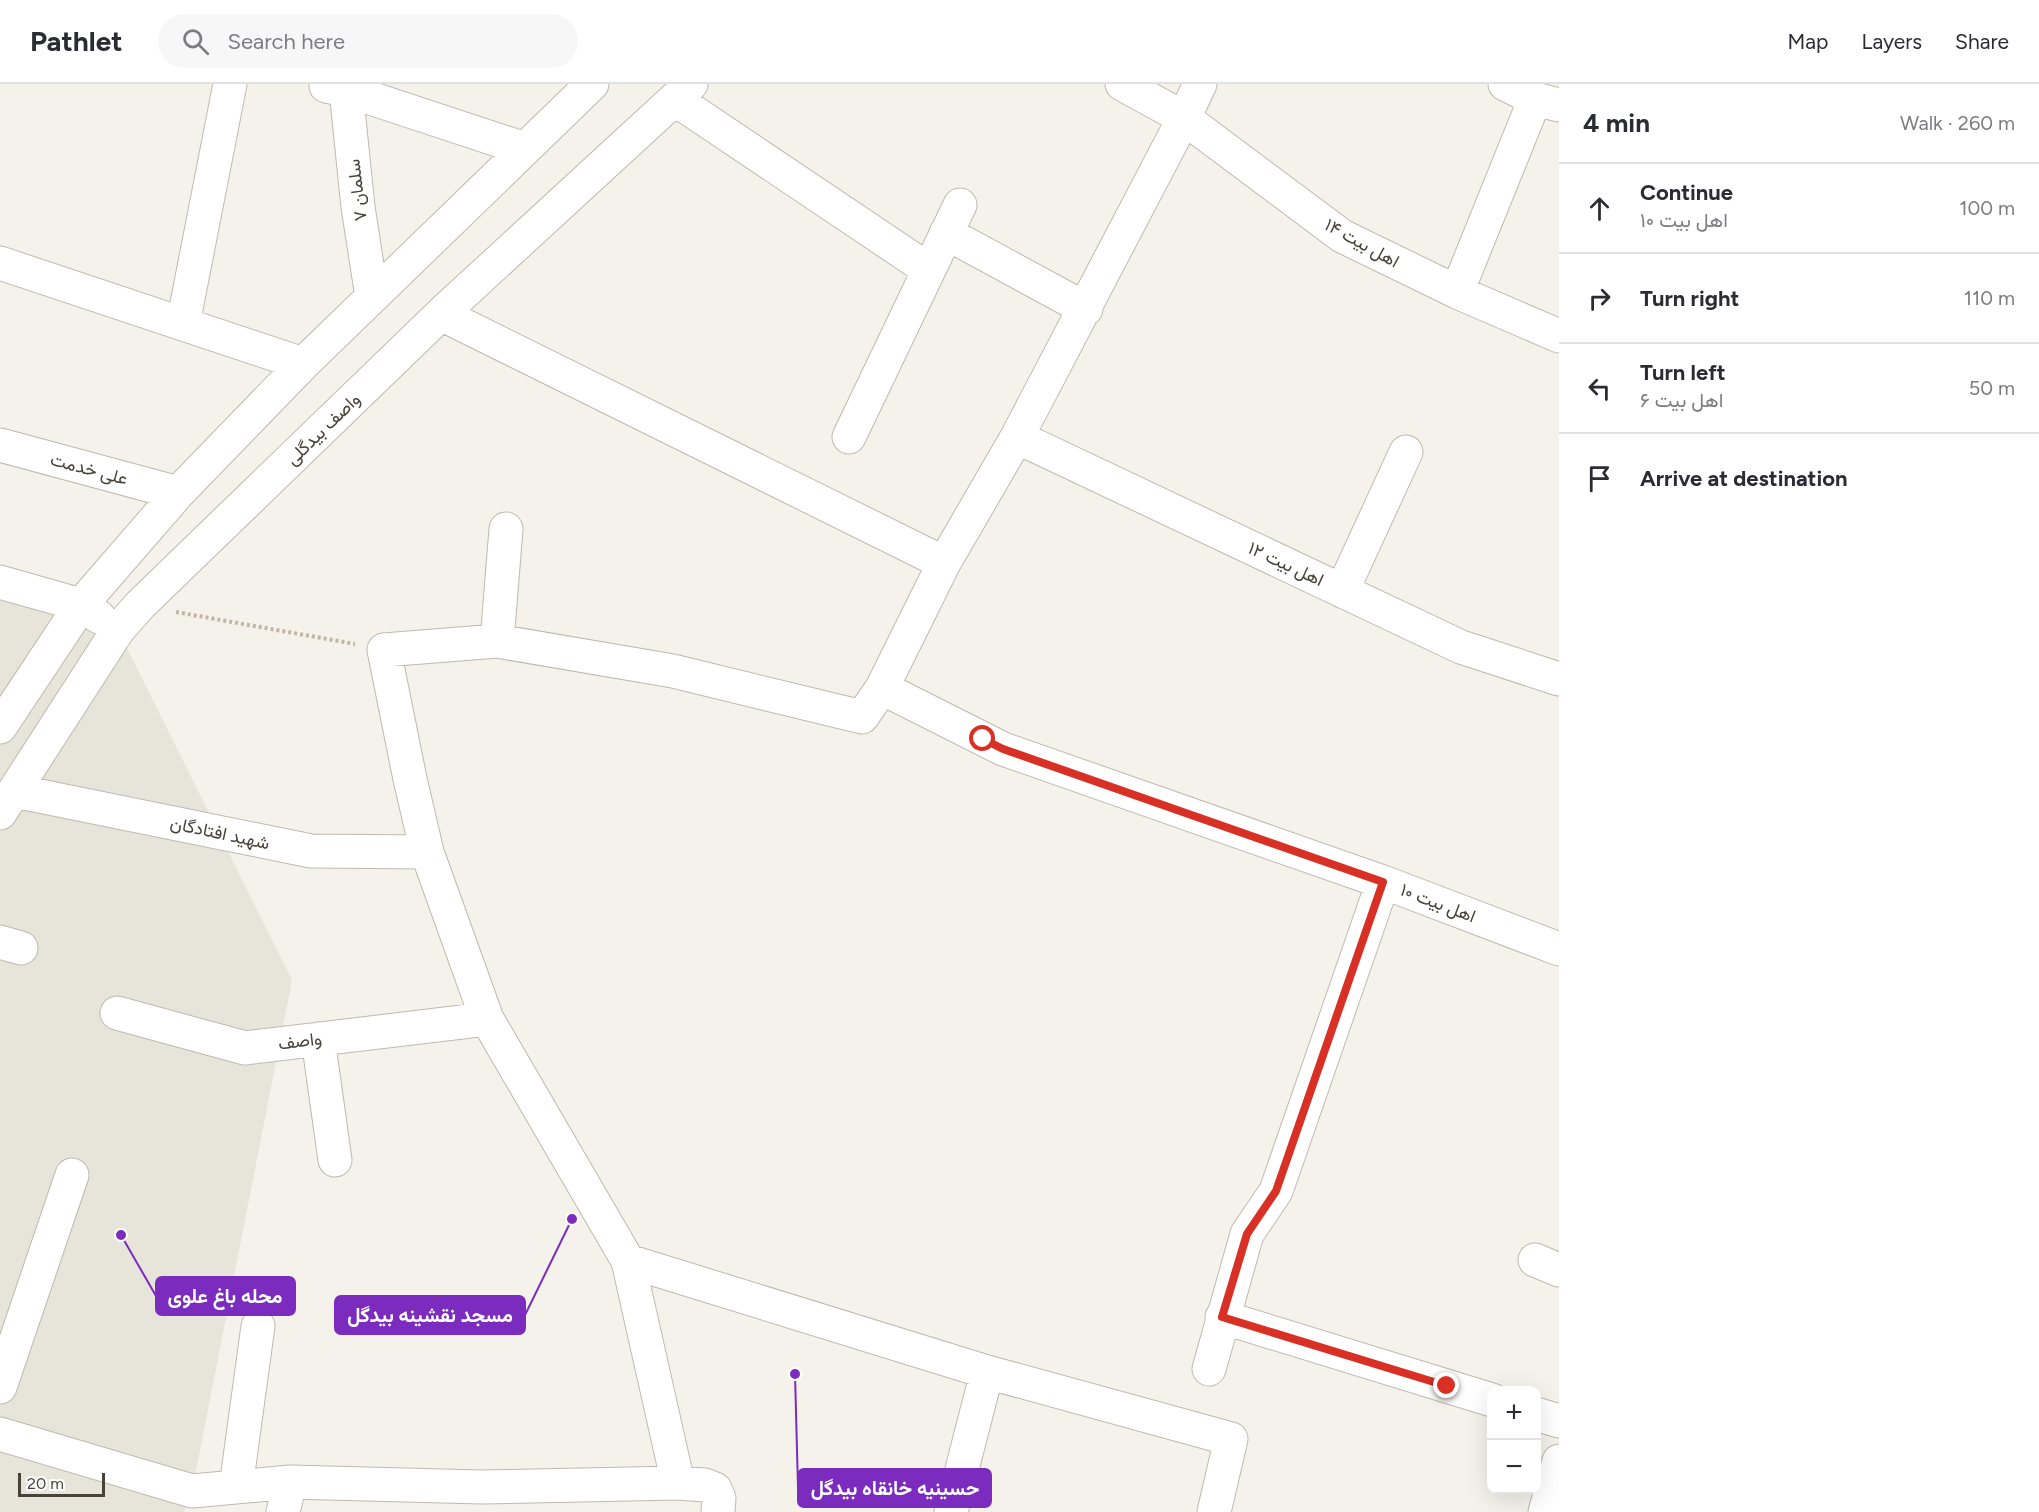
<!DOCTYPE html>
<meta charset="utf-8">
<style>
body{margin:0;font-family:Figtree,Vazirmatn,sans-serif;background:#f7f7f7;color:#2b2b33}
.controls{position:absolute;right:18px;bottom:18px;display:grid;overflow:hidden;border-radius:12px;box-shadow:0 6px 24px #0002}
.controls button{width:54px;height:54px;display:grid;place-items:center;padding:0;border:0;border-bottom:2px solid #e1e1e2;background:#fff;color:#2b2b33;font:30px sans-serif}
.scale{position:absolute;left:18px;bottom:15px;width:87px;box-sizing:border-box;padding-left:6px;border:3px solid #474339;border-top:0;font-size:16px;line-height:21px;white-space:nowrap;color:#474339;-webkit-text-stroke:4px #fff;paint-order:stroke}
.stop{position:absolute;width:18px;height:18px;margin:-14px;border:4px solid #d93025;border-radius:50%;background:#fff}
.stop.end{background:#d93025;border-color:#fff;box-shadow:0 2px 6px #0008}
.list{margin:0;padding:0;list-style:none}
h2{display:flex;justify-content:space-between;align-items:center;height:78px;margin:0;padding:0 24px;font-size:26px}
h2 small{font-size:20px;font-weight:400;color:#7c7c81}
.list li{display:grid;grid-template-columns:39px 1fr auto;gap:18px;align-items:center;box-sizing:border-box;height:90px;padding:0 24px;border-top:2px solid #e1e1e2}
.list b{display:block;font-size:22px;white-space:nowrap}
.list p{margin:0;font-size:20px;white-space:nowrap;color:#7c7c81}
.list em{font-size:20px;font-style:normal;color:#7c7c81}
.icon{flex:none;width:33px;height:33px;fill:none;stroke:currentColor;stroke-width:2;stroke-linecap:round;stroke-linejoin:round}
.map{position:relative;flex:none;width:1559px;height:1428px;overflow:hidden}
header{display:flex;align-items:center;gap:36px;box-sizing:border-box;height:84px;padding:0 30px;background:#fff;border-bottom:2px solid #e1e1e2}
header strong{font-size:28px}
nav{display:flex;gap:33px;margin-inline-start:auto;font-size:21px}
.search{width:420px;height:54px;background:#f7f7f7;display:flex;align-items:center;gap:15px;box-sizing:border-box;padding:0 21px;border-radius:33px;color:#7c7c81;font-size:22px}
main{display:flex}
aside{flex:1;background:#fff}
.map>svg:first-child{display:block}
</style>
<header>
<strong>Pathlet</strong>
<div class="search"><svg class="icon" aria-label="search" viewBox="0 0 24 24"><circle cx="10" cy="10" r="6"/><path d="M15 15l6 6"/></svg>Search here</div>
<nav><a>Map</a><a>Layers</a><a>Share</a></nav>
</header>
<main>
<div class="map">
<svg width="1559" height="1428" viewBox="0 0 1559 1428">
<rect width="100%" height="100%" fill="#f4f2eb"/>
<path fill="#e7e4da" d="M 0,500 L 118,546 L 292,896 L 192,1407 L 184,1428 L 0,1428 Z"/>
<g fill="none" stroke-linecap="round" stroke-linejoin="round">
<defs>
<path id="minor" d="M 342,0 L 346,6 L 358,123 L 372,213
M 1122,0 L 1184,34 L 1342,152 L 1457,208 L 1559,252
M 1505,0 L 1535,15 L 1559,21
M 326,2 L 346,6 L 525,65
M 676,16 L 929,186
M 946,149 L 1086,225
M 0,179 L 303,280
M 1457,208 L 1535,15
M 441,230 L 944,479 L 1017,353 L 1184,34 L 1200,0
M 183,240 L 230,0
M 849,353 L 960,121
M 1017,353 L 1461,563 L 1559,595
M 0,361 L 178,409
M 0,498 L 81,521 L 99,533
M 1342,507 L 1406,368
M 497,557 L 506,445
M 882,604 L 1003,665 L 1383,798 L 1559,865
M 0,643 L 81,521 L 178,409 L 303,280 L 592,0
M 15,707 L 311,767 L 427,768
M 0,729 L 118,546 L 140,521 L 441,230 L 691,0
M 0,858 L 21,864
M 117,929 L 245,964 L 487,935
M 318,955 L 335,1076
M 1535,1176 L 1559,1186
M 628,1177 L 987,1288 L 1231,1355 L 1214,1428
M 1222,1233 L 1492,1316
M 1209,1285 L 1247,1150 L 1276,1107 L 1383,798
M 0,1303 L 72,1091
M 1536,1330 L 1559,1337
M 0,1350 L 192,1407 L 290,1398 L 482,1403 L 678,1399 L 705,1401 L 715,1405 L 719,1414 L 718,1428
M 678,1399 L 628,1177 L 487,935 L 427,768 L 410,695 L 384,566 L 497,557 L 673,587 L 862,633 L 882,604 L 944,479
M 236,1403 L 258,1242
M 283,1428 L 290,1398
M 951,1428 L 987,1288
M 1545,1428 L 1559,1377"/>
</defs>
<use href="#minor" stroke="#bfbaae" stroke-width="35"/>
<path stroke="#bfb7a1" stroke-width="4" stroke-dasharray="3 3" stroke-linecap="butt" d="M 176,528 L 355,560"/>
<use href="#minor" stroke="#fff" stroke-width="33"/>
</g>
<g fill="none" stroke-linecap="round" stroke-linejoin="round">
<path stroke="#d93025" stroke-width="8" d="M 983,655 L 1003,665 L 1383,798 L 1276,1107 L 1247,1150 L 1222,1233 L 1447,1302"/>
</g>
<g text-anchor="middle" stroke-width="5" stroke-linejoin="round" paint-order="stroke">
<g font-size="18" fill="#474339" stroke="#fff">
<text transform="translate(357 106) rotate(-97)" y="6">سلمان ۷</text>
<text transform="translate(1362 159) rotate(29)" y="6">اهل بیت ۱۴</text>
<text transform="translate(323 345) rotate(-44)" y="6">واصف بیدگلی</text>
<text transform="translate(89 385) rotate(15)" y="6">علی خدمت</text>
<text transform="translate(1286 480) rotate(25)" y="6">اهل بیت ۱۲</text>
<text transform="translate(220 749) rotate(12)" y="6">شهید افتادگان</text>
<text transform="translate(1438 819) rotate(21)" y="6">اهل بیت ۱۰</text>
<text transform="translate(300 957) rotate(-7)" y="6">واصف</text>
</g>
</g>
<path fill="none" stroke="#7b2cbf" stroke-width="2" d="M121 1151L156 1212M572 1135L525 1231M795 1290L798 1404"/>
<g fill="#7b2cbf" stroke="#fff" stroke-width="2">
<circle cx="121" cy="1151" r="6"/>
<circle cx="572" cy="1135" r="6"/>
<circle cx="795" cy="1290" r="6"/>
</g>
<g fill="#7b2cbf" stroke="#7b2cbf" stroke-width="2">
<rect x="156" y="1193" width="139" height="38" rx="6"/>
<rect x="335" y="1212" width="190" height="38" rx="6"/>
<rect x="798" y="1385" width="193" height="38" rx="6"/>
</g>
<g font-size="20" text-anchor="middle" font-weight="bold" fill="#fff">
<text x="225" y="1219">محله باغ علوی</text>
<text x="430" y="1238">مسجد نقشینه بیدگل</text>
<text x="895" y="1411">حسینیه خانقاه بیدگل</text>
</g>
</svg>
<div class="controls">
<button>+</button>
<button>−</button>
</div>
<div class="scale">20 m</div>
<div class="stop" style="left:983px;top:655px"></div>
<div class="stop end" style="left:1447px;top:1302px"></div>
</div>
<aside>
<h2>4 min<small>Walk · 260 m</small></h2>
<ul class="list">
<li><svg class="icon" aria-label="ahead" viewBox="0 0 24 24"><path d="M12 20V5M6 11l6-6 6 6"/></svg><div><b>Continue</b><p>اهل بیت ۱۰</p></div><em>100 m</em></li>
<li><svg class="icon" aria-label="right" viewBox="0 0 24 24"><path d="M7 20v-9h11M14 6l5 5-5 5"/></svg><div><b>Turn right</b></div><em>110 m</em></li>
<li><svg class="icon" aria-label="left" viewBox="0 0 24 24"><path d="M17 20v-9H6M10 6l-5 5 5 5"/></svg><div><b>Turn left</b><p>اهل بیت ۶</p></div><em>50 m</em></li>
<li><svg class="icon" aria-label="arrive" viewBox="0 0 24 24"><path d="M6 21V4h12l-3 4 3 4H6"/></svg><div><b>Arrive at destination</b></div></li>
</ul>
</aside>
</main>
